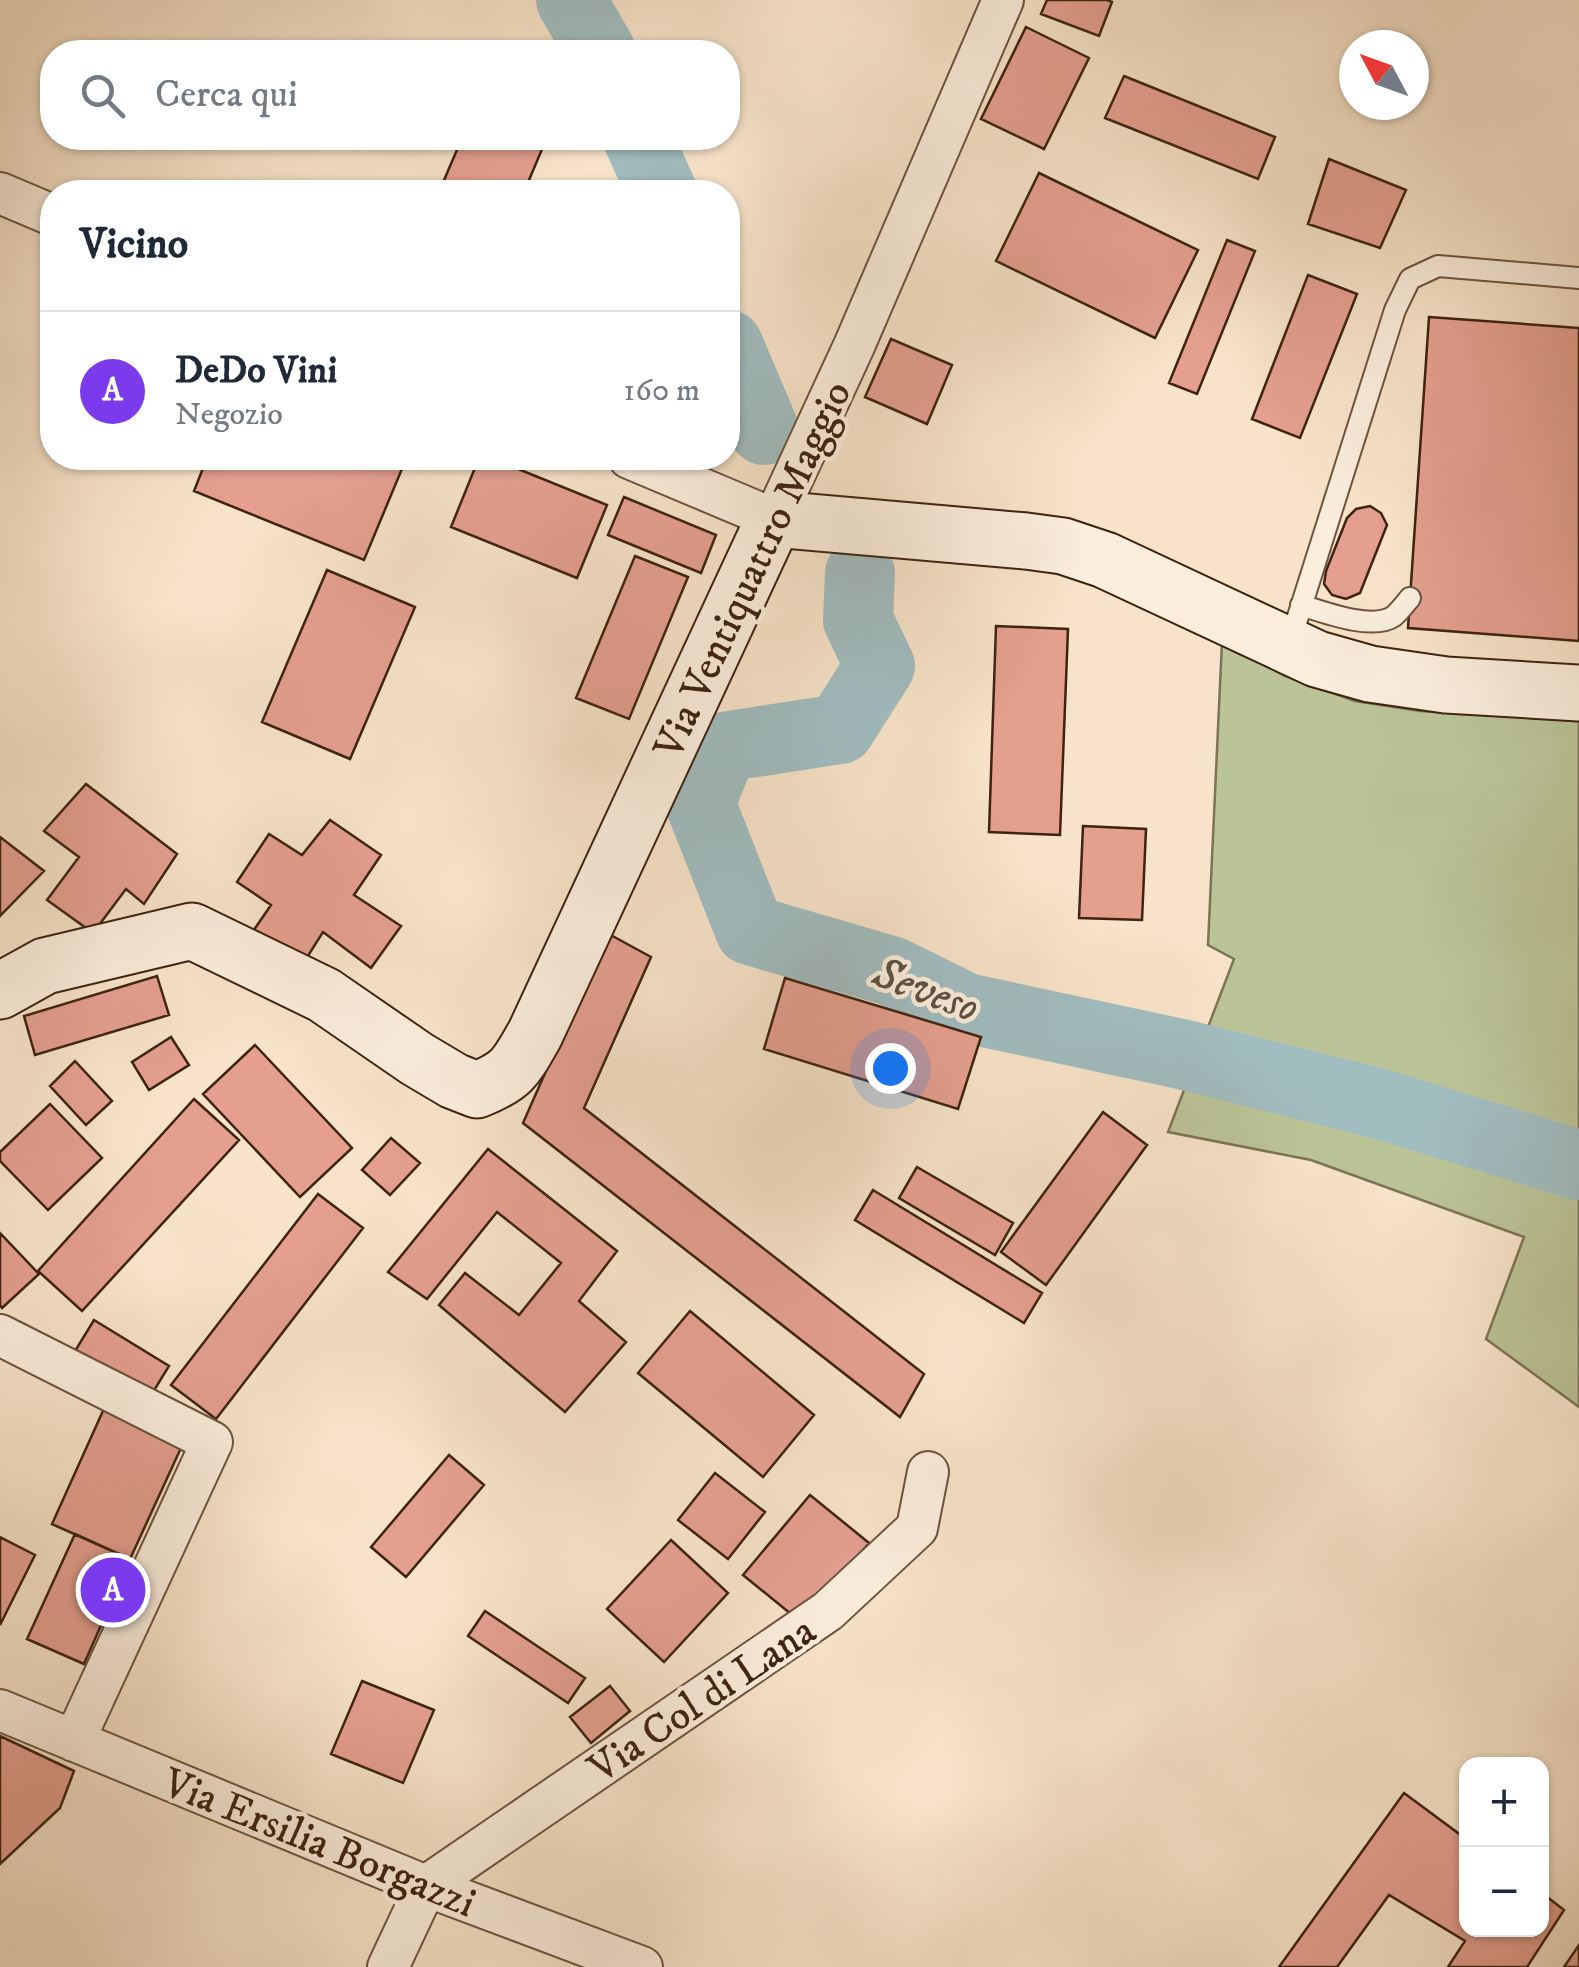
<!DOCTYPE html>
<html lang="it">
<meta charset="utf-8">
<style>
body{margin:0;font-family:"IM FELL DW Pica",serif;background:#f2f2f3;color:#1f2937}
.controls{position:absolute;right:30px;bottom:30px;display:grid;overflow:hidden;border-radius:20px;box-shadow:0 2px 8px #0004}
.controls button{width:90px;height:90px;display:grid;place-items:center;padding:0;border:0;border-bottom:2px solid #e0e1e3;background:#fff;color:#1f2937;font:50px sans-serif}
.compass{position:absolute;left:1339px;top:30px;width:90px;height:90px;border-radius:50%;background:#fff;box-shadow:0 2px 8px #0004;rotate:311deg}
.you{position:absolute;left:890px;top:1068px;width:35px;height:35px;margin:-25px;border:8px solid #fff;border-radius:50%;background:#1a73e8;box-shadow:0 0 0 15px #1a73e833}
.badge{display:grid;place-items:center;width:65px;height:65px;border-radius:50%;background:#7c3aed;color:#fff;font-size:32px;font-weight:700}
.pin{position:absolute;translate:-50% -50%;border:5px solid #fff;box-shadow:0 2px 10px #0006}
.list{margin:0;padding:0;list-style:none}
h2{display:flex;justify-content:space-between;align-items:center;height:130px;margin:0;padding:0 40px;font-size:42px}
h2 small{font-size:32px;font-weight:400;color:#747a83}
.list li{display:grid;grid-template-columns:65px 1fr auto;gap:30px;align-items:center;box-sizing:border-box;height:160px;padding:0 40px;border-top:2px solid #e0e1e3}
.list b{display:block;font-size:38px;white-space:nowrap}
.list p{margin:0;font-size:32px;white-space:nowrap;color:#747a83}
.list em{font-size:32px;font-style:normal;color:#747a83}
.icon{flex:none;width:55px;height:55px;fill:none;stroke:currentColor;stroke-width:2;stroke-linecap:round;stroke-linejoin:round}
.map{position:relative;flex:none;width:1579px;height:1967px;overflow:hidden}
.search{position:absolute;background:#fff;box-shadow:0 2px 8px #0004;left:40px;top:40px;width:700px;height:110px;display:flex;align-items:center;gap:25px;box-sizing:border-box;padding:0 35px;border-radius:40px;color:#747a83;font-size:38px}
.panel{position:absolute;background:#fff;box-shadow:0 2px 8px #0004;left:40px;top:180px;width:700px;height:290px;border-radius:40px}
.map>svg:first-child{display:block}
</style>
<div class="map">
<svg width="1579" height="1967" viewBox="0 0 1579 1967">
<rect width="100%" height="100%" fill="#f7e3c9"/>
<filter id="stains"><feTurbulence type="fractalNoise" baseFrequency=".002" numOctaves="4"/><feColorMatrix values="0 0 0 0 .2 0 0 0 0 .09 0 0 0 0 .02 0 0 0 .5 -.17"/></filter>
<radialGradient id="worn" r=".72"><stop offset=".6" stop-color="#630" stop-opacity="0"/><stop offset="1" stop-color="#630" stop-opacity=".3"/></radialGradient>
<path fill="#bbc498" stroke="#7c7454" stroke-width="2.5" d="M 1222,642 L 1285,676 L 1355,701 L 1420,711 L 1579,721 L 1579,1407 L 1486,1339 L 1524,1237 L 1311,1160 L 1168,1132 L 1234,959 L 1208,945 Z"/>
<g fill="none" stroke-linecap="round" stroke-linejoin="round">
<path stroke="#a1bcbf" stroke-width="70" d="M 571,0 L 601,52
M 638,138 L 662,192
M 728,345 L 764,430
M 860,573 L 858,620 L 880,666 L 840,729 L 723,747 L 700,803 L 750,930 L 891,971 L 966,1008 L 1181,1054 L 1377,1103 L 1579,1165"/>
</g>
<path fill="#e49f8f" stroke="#3e2310" stroke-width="2.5" d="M 1047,0 L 1107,0 L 1112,2 L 1099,36 L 1041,14 Z
M 1026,27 L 1089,58 L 1044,149 L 981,119 Z
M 1124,76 L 1275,137 L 1258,179 L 1105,118 Z
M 462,138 L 542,138 L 545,142 L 524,192 L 439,192 Z
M 1329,159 L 1406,190 L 1380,248 L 1308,224 Z
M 1039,173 L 1198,250 L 1155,338 L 996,261 Z
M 1227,240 L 1255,251 L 1197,394 L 1169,383 Z
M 1308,275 L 1357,294 L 1300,438 L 1252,419 Z
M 1429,317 L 1579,328 L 1579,641 L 1408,628 Z
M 891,339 L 952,365 L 927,424 L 865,397 Z
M 207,458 L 389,458 L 404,464 L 364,560 L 194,491 Z
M 479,458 L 491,458 L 607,505 L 577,578 L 451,527 Z
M 624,497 L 716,535 L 701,573 L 608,535 Z
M 1370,506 L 1381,513 L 1387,525 L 1360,593 L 1346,599 L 1332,595 L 1324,584 L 1326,571 L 1347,518 L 1356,509 Z
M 635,556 L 688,577 L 629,719 L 576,698 Z
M 327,570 L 415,607 L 350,759 L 262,722 Z
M 996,626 L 1068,629 L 1060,835 L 989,832 Z
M 86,784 L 177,854 L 144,904 L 126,889 L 93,933 L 47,900 L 79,857 L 44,831 Z
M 330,820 L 381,855 L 354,895 L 401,926 L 371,968 L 323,932 L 299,970 L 249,937 L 271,905 L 237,882 L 269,834 L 302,855 Z
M 1083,826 L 1146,829 L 1142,920 L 1079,918 Z
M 0,837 L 44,871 L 0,916 Z
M 607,933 L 651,957 L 584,1108 L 924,1374 L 900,1417 L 523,1123 Z
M 157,976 L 169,1015 L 35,1055 L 24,1016 Z
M 785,978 L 981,1037 L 958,1109 L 764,1049 Z
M 171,1037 L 189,1065 L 149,1090 L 132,1062 Z
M 255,1045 L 352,1148 L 300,1197 L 203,1094 Z
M 75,1061 L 112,1101 L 86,1125 L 50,1086 Z
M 194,1099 L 239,1140 L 82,1311 L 38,1271 Z
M 50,1104 L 102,1158 L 48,1210 L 0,1161 L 0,1152 Z
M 1103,1112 L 1147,1145 L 1046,1285 L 1001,1252 Z
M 391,1138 L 420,1163 L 390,1195 L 362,1170 Z
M 488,1149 L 617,1251 L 579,1301 L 626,1342 L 565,1412 L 439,1305 L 465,1273 L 519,1315 L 561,1263 L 497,1212 L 427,1299 L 388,1272 Z
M 917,1167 L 1013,1223 L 995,1255 L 899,1198 Z
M 873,1190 L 1042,1293 L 1024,1323 L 855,1220 Z
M 318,1194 L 363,1228 L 216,1419 L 171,1385 Z
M 0,1233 L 39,1274 L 2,1308 L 0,1305 Z
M 690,1311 L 814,1415 L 763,1477 L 638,1373 Z
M 94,1320 L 169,1366 L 150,1397 L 75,1351 Z
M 107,1402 L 186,1437 L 130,1559 L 52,1524 Z
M 449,1455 L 484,1485 L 406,1577 L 371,1547 Z
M 715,1473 L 765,1512 L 728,1559 L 678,1520 Z
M 810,1495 L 869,1543 L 802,1623 L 743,1575 Z
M 75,1534 L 130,1559 L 84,1664 L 27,1639 Z
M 0,1537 L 35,1555 L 0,1625 Z
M 671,1540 L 728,1593 L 664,1662 L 607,1609 Z
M 485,1611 L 585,1678 L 568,1703 L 468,1636 Z
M 362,1681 L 434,1710 L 403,1783 L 331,1754 Z
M 610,1686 L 630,1711 L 591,1743 L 570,1717 Z
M 0,1736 L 74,1771 L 60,1808 L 0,1864 Z
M 1404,1793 L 1466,1839 L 1466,1930 L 1542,1930 L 1542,1893 L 1564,1910 L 1527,1967 L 1448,1967 L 1465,1941 L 1389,1895 L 1337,1967 L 1279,1967 Z
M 1579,1945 L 1579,1967 L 1564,1967 Z"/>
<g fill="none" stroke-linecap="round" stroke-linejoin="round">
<defs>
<path id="lane" d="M 1301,605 C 1323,612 1373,631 1394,616 C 1400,611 1405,604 1410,598
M 1289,645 L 1395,310 L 1410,279 L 1438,266 L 1579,278"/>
<path id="street" d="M 0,193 L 52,215
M 629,458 L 774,519 L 854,346 L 1003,0
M 0,1335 L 212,1442 L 74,1741
M 0,1710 L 426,1886 L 642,1967
M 426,1886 L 828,1611 L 917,1528 L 928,1472
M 388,1967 L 426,1886"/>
<path id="secondary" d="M 0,991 L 45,966 L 192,931 L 324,995 L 417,1059 L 454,1081 L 477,1090 C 514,1075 516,1067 535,1034 L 774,519 L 1026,541 L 1063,546 L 1105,560 L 1317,659 L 1370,674 L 1446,685 L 1579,693"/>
</defs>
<use href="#lane" stroke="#6c533e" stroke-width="24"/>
<use href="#street" stroke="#6c533e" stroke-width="44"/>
<use href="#secondary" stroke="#3e2310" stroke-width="59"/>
<use href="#lane" stroke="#faeddc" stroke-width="20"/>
<use href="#street" stroke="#faeddc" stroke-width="40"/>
<use href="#secondary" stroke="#faeddc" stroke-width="55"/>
</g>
<g text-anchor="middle" stroke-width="9" stroke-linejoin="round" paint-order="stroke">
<g font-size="42" fill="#3e2310" stroke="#faeddc">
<text transform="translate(751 569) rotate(-65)" y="15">Via Ventiquattro Maggio</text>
<text transform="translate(701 1698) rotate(-34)" y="15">Via Col di Lana</text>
<text transform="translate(320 1841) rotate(22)" y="15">Via Ersilia Borgazzi</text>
</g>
<g font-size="45" font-style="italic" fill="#5c5145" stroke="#faeddc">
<text transform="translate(927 988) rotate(21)" y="16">Seveso</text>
</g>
</g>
<rect width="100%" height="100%" filter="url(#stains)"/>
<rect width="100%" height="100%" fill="url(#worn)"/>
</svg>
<div class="controls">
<button>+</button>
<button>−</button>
</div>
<svg class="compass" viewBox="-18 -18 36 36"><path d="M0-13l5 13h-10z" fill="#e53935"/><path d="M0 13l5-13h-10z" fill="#747a83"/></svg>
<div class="you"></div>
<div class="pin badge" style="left:113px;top:1590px">A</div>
<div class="search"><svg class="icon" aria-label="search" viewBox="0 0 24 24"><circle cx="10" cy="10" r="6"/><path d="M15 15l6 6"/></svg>Cerca qui</div>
<section class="panel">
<h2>Vicino<small></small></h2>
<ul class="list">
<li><span class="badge">A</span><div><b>DeDo Vini</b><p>Negozio</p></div><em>160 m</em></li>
</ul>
</section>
</div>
